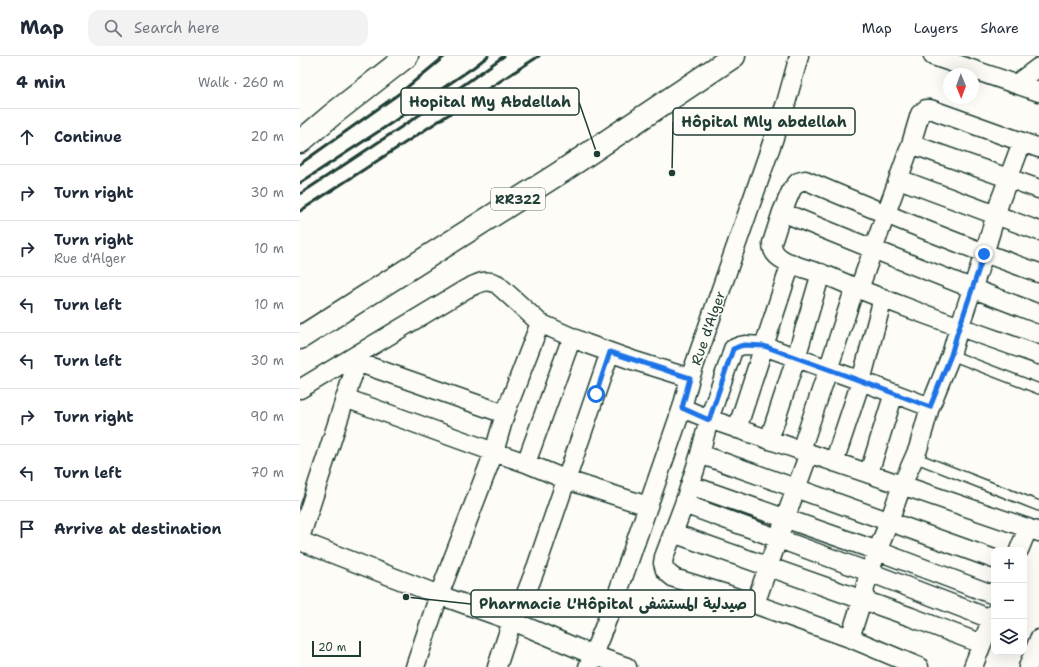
<!DOCTYPE html>
<meta charset="utf-8">
<style>
body{margin:0;font-family:"Shantell Sans","Playpen Sans Arabic",sans-serif;background:#f2f2f3;color:#1f2937}
.controls{position:absolute;right:12px;bottom:12px;display:grid;overflow:hidden;border-radius:8px;box-shadow:0 4px 16px #0002}
.controls button{width:36px;height:36px;display:grid;place-items:center;padding:0;border:0;border-bottom:1px solid #e0e1e3;background:#fff;color:#1f2937;font:20px sans-serif}
.compass{position:absolute;left:643px;top:12px;width:36px;height:36px;border-radius:50%;background:#fff;box-shadow:0 4px 16px #0002;rotate:179deg}
.scale{position:absolute;left:12px;bottom:10px;width:49px;box-sizing:border-box;padding-left:4px;border:2px solid #1f3d34;border-top:0;font-size:11px;line-height:14px;white-space:nowrap;color:#1f3d34;-webkit-text-stroke:3px #fdfcf7;paint-order:stroke}
.stop{position:absolute;width:12px;height:12px;margin:-9px;border:3px solid #1a73e8;border-radius:50%;background:#fff}
.stop.end{background:#1a73e8;border-color:#fff;box-shadow:0 1px 4px #0008}
.list{margin:0;padding:0;list-style:none}
h2{display:flex;justify-content:space-between;align-items:center;height:52px;margin:0;padding:0 16px;font-size:17px}
h2 small{font-size:13px;font-weight:400;color:#747a83}
.list li{display:grid;grid-template-columns:26px 1fr auto;gap:12px;align-items:center;box-sizing:border-box;height:56px;padding:0 16px;border-top:1px solid #e0e1e3}
.list b{display:block;font-size:15px;white-space:nowrap}
.list p{margin:0;font-size:13px;white-space:nowrap;color:#747a83}
.list em{font-size:13px;font-style:normal;color:#747a83}
.icon{flex:none;width:22px;height:22px;fill:none;stroke:currentColor;stroke-width:2;stroke-linecap:round;stroke-linejoin:round}
.map{position:relative;flex:none;width:739px;height:611px;overflow:hidden}
header{display:flex;align-items:center;gap:24px;box-sizing:border-box;height:56px;padding:0 20px;background:#fff;border-bottom:1px solid #e0e1e3}
header strong{font-size:19px}
nav{display:flex;gap:22px;margin-inline-start:auto;font-size:14px}
.search{width:280px;height:36px;background:#f2f2f3;display:flex;align-items:center;gap:10px;box-sizing:border-box;padding:0 14px;border-radius:12px;color:#747a83;font-size:15px}
main{display:flex}
aside{flex:1;background:#fff}
.map>svg:first-child{display:block}
</style>
<header>
<strong>Map</strong>
<div class="search"><svg class="icon" aria-label="search" viewBox="0 0 24 24"><circle cx="10" cy="10" r="6"/><path d="M15 15l6 6"/></svg>Search here</div>
<nav><a>Map</a><a>Layers</a><a>Share</a></nav>
</header>
<main>
<aside>
<h2>4 min<small>Walk · 260 m</small></h2>
<ul class="list">
<li><svg class="icon" aria-label="ahead" viewBox="0 0 24 24"><path d="M12 20V5M6 11l6-6 6 6"/></svg><div><b>Continue</b></div><em>20 m</em></li>
<li><svg class="icon" aria-label="right" viewBox="0 0 24 24"><path d="M7 20v-9h11M14 6l5 5-5 5"/></svg><div><b>Turn right</b></div><em>30 m</em></li>
<li><svg class="icon" aria-label="right" viewBox="0 0 24 24"><path d="M7 20v-9h11M14 6l5 5-5 5"/></svg><div><b>Turn right</b><p>Rue d'Alger</p></div><em>10 m</em></li>
<li><svg class="icon" aria-label="left" viewBox="0 0 24 24"><path d="M17 20v-9H6M10 6l-5 5 5 5"/></svg><div><b>Turn left</b></div><em>10 m</em></li>
<li><svg class="icon" aria-label="left" viewBox="0 0 24 24"><path d="M17 20v-9H6M10 6l-5 5 5 5"/></svg><div><b>Turn left</b></div><em>30 m</em></li>
<li><svg class="icon" aria-label="right" viewBox="0 0 24 24"><path d="M7 20v-9h11M14 6l5 5-5 5"/></svg><div><b>Turn right</b></div><em>90 m</em></li>
<li><svg class="icon" aria-label="left" viewBox="0 0 24 24"><path d="M17 20v-9H6M10 6l-5 5 5 5"/></svg><div><b>Turn left</b></div><em>70 m</em></li>
<li><svg class="icon" aria-label="arrive" viewBox="0 0 24 24"><path d="M6 21V4h12l-3 4 3 4H6"/></svg><div><b>Arrive at destination</b></div></li>
</ul>
</aside>
<div class="map">
<svg width="739" height="611" viewBox="0 0 739 611">
<rect width="100%" height="100%" fill="#fdfcf7"/>
<filter id="ink" filterUnits="userSpaceOnUse"><feTurbulence type="fractalNoise" baseFrequency=".025" numOctaves="2"/><feDisplacementMap in="SourceGraphic" scale="8" xChannelSelector="R" yChannelSelector="G"/><feConvolveMatrix kernelMatrix="1 2 1 2 8 2 1 2 1" color-interpolation-filters="sRGB"/></filter>
<g filter="url(#ink)">
<g fill="none" stroke-linecap="round" stroke-linejoin="round">
<defs>
<path id="lane" d="M 651,299 L 739,333
M 614,401 L 739,450"/>
<path id="street" d="M 633,0 L 739,36
M 716,28 L 739,11
M 611,88 L 739,133
M 599,123 L 739,175
M 482,156 C 567,191 652,225 739,258
M 739,217 C 660,189 582,157 505,124 L 498,126 L 492,133 L 482,156 L 472,187 C 472,193 474,198 480,202 C 493,211 513,214 528,220 C 597,250 669,274 739,299
M 559,233 L 611,88 L 620,58 L 626,53 L 630,53 L 739,92
M 57,306 L 205,358
M 0,333 L 166,233 C 177,228 185,222 197,228 L 240,267 L 287,288 L 332,304 L 390,322
M 45,342 L 194,396 L 226,407 L 267,424 L 348,450
M 382,352 L 409,363 L 739,476
M 437,373 L 491,207
M 469,384 L 496,302 L 521,217
M 501,394 L 528,314 L 555,231
M 400,398 L 694,503
M 534,406 L 561,325 L 583,242
M 226,407 L 272,281
M 569,417 L 594,337
M 390,429 L 578,495 L 694,539
M 384,448 L 569,516 L 691,563
M 373,477 L 611,561 L 682,588
M 0,482 L 60,297
M 0,485 L 139,539 L 215,566 L 293,599 L 327,611
M 719,494 L 728,472
M 455,548 L 485,463 L 509,397
M 215,566 L 237,509 L 310,296
M 550,582 L 562,544 L 569,516 L 589,466 L 602,429 L 618,393 L 630,351 L 651,299 L 657,278 L 684,198 L 700,145 L 722,86
M 115,611 L 139,539 L 194,396 L 205,358 L 240,267
M 197,611 L 212,565
M 288,611 L 317,539 L 338,479 L 382,352 L 390,322 L 486,47 L 499,0
M 619,611 L 550,582 L 423,537 L 374,522 L 369,518 L 365,514 L 363,507 L 364,501 L 384,448 L 400,398 L 409,363 L 431,300 L 433,293 L 440,290 L 445,289 L 464,290 L 561,325 L 630,351
M 673,611 L 694,557
M 728,611 L 739,583"/>
<path id="secondary" d="M 0,86 L 33,58 L 107,0"/>
<path id="primary" d="M 0,282 L 261,116 L 434,0"/>
</defs>
<use href="#lane" stroke="#1f3d34" stroke-width="12"/>
<use href="#street" stroke="#1f3d34" stroke-width="21"/>
<use href="#secondary" stroke="#1f3d34" stroke-width="25"/>
<use href="#primary" stroke="#1f3d34" stroke-width="25"/>
<use href="#lane" stroke="#fdfcf7" stroke-width="9"/>
<use href="#street" stroke="#fdfcf7" stroke-width="18"/>
<use href="#secondary" stroke="#fdfcf7" stroke-width="22"/>
<use href="#primary" stroke="#fdfcf7" stroke-width="22"/>
<path stroke="#1f3d34" stroke-width="3" d="M 0,108 L 100,37 L 145,0
M 0,127 L 90,68 L 174,11 L 188,0
M 0,138 L 148,40 L 204,0
M 0,155 L 239,0"/>
</g>
</g>
<g fill="none" stroke-linecap="round" stroke-linejoin="round" filter="url(#ink)">
<path stroke="#1a73e8" stroke-width="5" d="M 296,338 L 310,296 L 390,322 L 382,352 L 409,364 L 433,293 L 440,290 L 445,289 L 464,290 L 561,325 L 630,351 L 651,299 L 657,278 L 684,198"/>
</g>
<g text-anchor="middle" stroke-width="3" stroke-linejoin="round" paint-order="stroke">
<rect fill="#fdfcf7" stroke="#62766e" stroke-width="1" x="191" y="132" width="54" height="22" rx="3"/>
<g font-size="13" font-weight="bold" fill="#1f3d34">
<text x="218" y="148">RR322</text>
</g>
<g font-size="14" fill="#1f3d34" stroke="#fdfcf7">
<text transform="translate(408 272) rotate(-71)" y="5">Rue d'Alger</text>
</g>
</g>
<path fill="none" stroke="#1f3d34" stroke-width="1.5" d="M297 98L279 46M372 117L373 66M106 541L171 548"/>
<g fill="#1f3d34" stroke="#fdfcf7" stroke-width="1.5">
<circle cx="297" cy="98" r="4"/>
<circle cx="372" cy="117" r="4"/>
<circle cx="106" cy="541" r="4"/>
</g>
<g fill="#fdfcf7" stroke="#1f3d34" stroke-width="1.5">
<rect x="101" y="32" width="178" height="27" rx="4"/>
<rect x="373" y="52" width="182" height="27" rx="4"/>
<rect x="171" y="534" width="284" height="27" rx="4"/>
</g>
<g font-size="15" text-anchor="middle" font-weight="bold" fill="#1f3d34">
<text x="190" y="51">Hopital My Abdellah</text>
<text x="464" y="71">Hôpital Mly abdellah</text>
<text x="313" y="553">Pharmacie L'Hôpital صيدلية المستشفى</text>
</g>
</svg>
<div class="controls">
<button>+</button>
<button>−</button>
<button><svg class="icon" aria-label="layers" viewBox="0 0 24 24"><path d="M12 4l9 5-9 5-9-5zM3 14l9 5 9-5"/></svg></button>
</div>
<svg class="compass" viewBox="-18 -18 36 36"><path d="M0-13l5 13h-10z" fill="#e53935"/><path d="M0 13l5-13h-10z" fill="#747a83"/></svg>
<div class="scale">20 m</div>
<div class="stop" style="left:296px;top:338px"></div>
<div class="stop end" style="left:684px;top:198px"></div>
</div>
</main>
